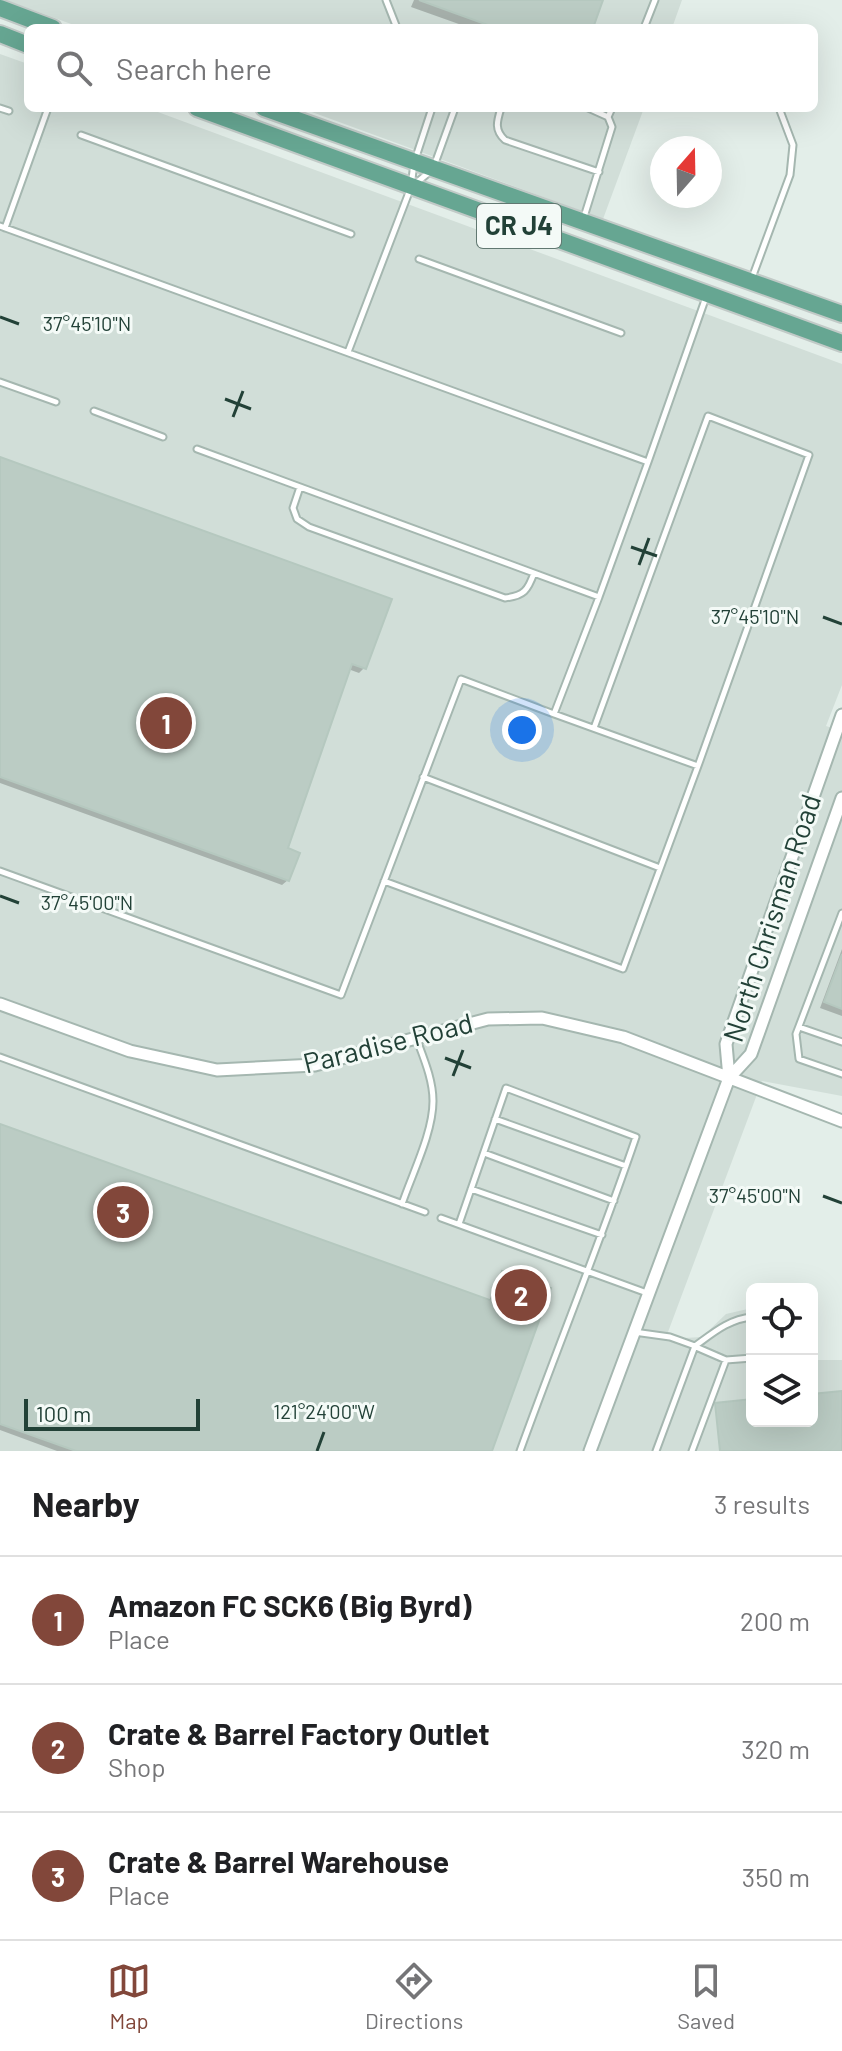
<!DOCTYPE html>
<meta charset="utf-8">
<style>
body{margin:0;font-family:Barlow,sans-serif;background:#f6f6f6;color:#202124}
.controls{position:absolute;right:24px;bottom:24px;display:grid;overflow:hidden;border-radius:12px;box-shadow:0 8px 32px #0002}
.controls button{width:72px;height:72px;display:grid;place-items:center;padding:0;border:0;border-bottom:2px solid #e0e0e0;background:#fff;color:#202124;font:40px sans-serif}
.compass{position:absolute;left:650px;top:136px;width:72px;height:72px;border-radius:50%;background:#fff;box-shadow:0 8px 32px #0002;rotate:20deg}
.scale{position:absolute;left:24px;bottom:20px;width:176px;box-sizing:border-box;padding-left:8px;border:4px solid #224137;border-top:0;font-size:22px;line-height:28px;white-space:nowrap;color:#224137;-webkit-text-stroke:6px #f4faf7;paint-order:stroke}
.you{position:absolute;left:522px;top:730px;width:28px;height:28px;margin:-20px;border:6px solid #fff;border-radius:50%;background:#1a73e8;box-shadow:0 0 0 12px #1a73e833}
.badge{display:grid;place-items:center;width:52px;height:52px;border-radius:50%;background:#82473a;color:#fff;font-size:26px;font-weight:700}
.pin{position:absolute;translate:-50% -50%;border:4px solid #fff;box-shadow:0 2px 8px #0006}
.list{margin:0;padding:0;list-style:none}
h2{display:flex;justify-content:space-between;align-items:center;height:104px;margin:0;padding:0 32px;font-size:34px}
h2 small{font-size:26px;font-weight:400;color:#757577}
.list li{display:grid;grid-template-columns:52px 1fr auto;gap:24px;align-items:center;box-sizing:border-box;height:128px;padding:0 32px;border-top:2px solid #e0e0e0}
.list b{display:block;font-size:30px;white-space:nowrap}
.list p{margin:0;font-size:26px;white-space:nowrap;color:#757577}
.list em{font-size:26px;font-style:normal;color:#757577}
.icon{flex:none;width:44px;height:44px;fill:none;stroke:currentColor;stroke-width:2;stroke-linecap:round;stroke-linejoin:round}
.map{position:relative;flex:none;width:842px;height:1451px;overflow:hidden}
.search{position:absolute;background:#fff;box-shadow:0 8px 32px #0002;left:24px;right:24px;top:24px;height:88px;display:flex;align-items:center;gap:20px;box-sizing:border-box;padding:0 28px;border-radius:12px;color:#757577;font-size:30px}
.sheet{height:488px;background:#fff}
nav{display:flex;justify-content:space-around;align-items:center;box-sizing:border-box;height:112px;border-top:2px solid #e0e0e0;background:#fff;font-size:22px;color:#757577}
nav a{display:grid;justify-items:center;gap:4px}
nav .on{color:#82473a}
.map>svg:first-child{display:block}
</style>
<div class="map">
<svg width="842" height="1451" viewBox="0 0 842 1451">
<rect width="100%" height="100%" fill="#e3eee9"/>
<path fill="#d1ded8" d="M 6,0 L 682,0 L 672,28 L 82,28 Z
M 0,54 L 28,64 L 28,108 L 147,108 L 842,364 L 842,685 L 826,726 L 842,731 L 842,1096 L 762,1081 L 668,1332 L 684,1338 L 702,1337 L 726,1314 L 752,1308 L 752,1421 L 812,1421 L 812,1360 L 842,1360 L 842,1451 L 0,1451 Z
M 301,108 L 644,108 L 603,219 Z"/>
<path fill="#0003" d="M 414,0 L 601,0 L 591,28 L 470,28 L 411,7 Z
M 0,460 L 364,668 L 359,673 L 348,669 L 286,849 L 288,880 L 282,885 L 0,783 Z
M 842,949 L 842,1016 L 820,1008 Z
M 0,1126 L 489,1302 L 497,1279 L 503,1274 L 490,1451 L 57,1451 L 0,1430 Z"/>
<path fill="#bbccc4" stroke="#b5c8bf" stroke-width="2" d="M 419,0 L 603,0 L 593,28 L 496,28 Z
M 0,457 L 392,599 L 366,669 L 352,664 L 288,848 L 300,853 L 289,881 L 0,777 Z
M 842,954 L 842,1009 L 824,1002 Z
M 0,1124 L 540,1318 L 492,1451 L 76,1451 L 0,1424 Z
M 502,1271 L 551,1288 L 540,1318 L 491,1301 Z
M 842,1391 L 842,1451 L 720,1451 L 715,1403 L 752,1399 L 752,1421 L 812,1421 L 812,1394 Z"/>
<g fill="none" stroke-linecap="round" stroke-linejoin="round">
<defs>
<path id="service" d="M 386,0 L 397,28
M 644,28 L 655,0
M 0,108 L 9,111
M 501,108 C 497,121 494,130 505,140 L 599,172
M 608,117 L 612,108
M 81,135 L 351,234
M 415,184 L 433,169 L 455,108
M 584,217 L 612,127 L 608,117 L 588,108
M 0,226 L 648,462 L 599,597 L 197,449
M 5,228 L 48,108
M 419,259 L 621,333
M 752,278 L 790,175 L 793,145 L 779,108
M 348,352 L 411,187 L 414,163 L 432,108
M 0,382 L 56,402
M 94,411 L 163,437
M 648,462 L 706,297
M 300,487 L 293,508 L 297,519 L 309,527 L 505,598 C 524,596 528,590 534,573
M 554,714 L 698,766 L 809,455 L 708,416 L 594,728
M 423,777 L 660,868
M 0,871 L 341,995 L 461,679 L 554,714 L 599,597
M 384,881 L 623,969 L 698,766
M 842,913 L 796,1034 L 799,1059 L 842,1074
M 799,1027 L 842,1042
M 0,1057 L 425,1212
M 495,1119 L 626,1166
M 484,1153 L 614,1201
M 471,1189 L 602,1235
M 402,1204 C 412,1174 433,1133 433,1101 C 433,1080 424,1059 417,1040
M 441,1218 L 647,1293
M 459,1224 L 506,1088 L 636,1137 C 600,1243 558,1346 520,1451
M 634,1332 L 670,1337 L 695,1346 L 656,1451
M 695,1346 C 713,1333 729,1319 752,1317
M 696,1347 L 726,1360 L 752,1358
M 692,1451 L 726,1360"/>
<path id="minor" d="M 0,1004 L 130,1051 L 217,1070 L 315,1065 L 488,1019 L 542,1018 L 623,1037 L 842,1121
M 729,1078 L 726,1044 L 842,715
M 590,1451 L 729,1078 L 751,1054 L 842,798"/>
<path id="primary" d="M 0,8 L 53,28
M 0,34 L 28,45
M 197,108 L 842,343
M 264,108 L 842,314"/>
</defs>
<use href="#service" stroke="#a5b7b0" stroke-width="9"/>
<use href="#minor" stroke="#a5b7b0" stroke-width="15"/>
<use href="#primary" stroke="#c1cac7" stroke-width="20"/>
<use href="#service" stroke="#fff" stroke-width="5"/>
<use href="#minor" stroke="#fff" stroke-width="11"/>
<use href="#primary" stroke="#66a692" stroke-width="16"/>
</g>
<path fill="none" stroke="#224137" stroke-width="3" d="M 0,317 L 19,324M 225,399 L 251,409M 233,417 L 243,391M 631,547 L 657,556M 639,565 L 649,538M 823,617 L 842,624M 0,896 L 19,903M 445,1058 L 471,1068M 453,1076 L 463,1050M 823,1196 L 842,1203M 317,1451 L 324,1432"/>
<g text-anchor="middle" stroke-width="6" stroke-linejoin="round" paint-order="stroke">
<rect fill="#f4faf7" stroke="#617871" stroke-width="2" x="477" y="204" width="84" height="44" rx="6"/>
<g font-size="26" font-weight="bold" fill="#224137">
<text x="519" y="235">CR J4</text>
</g>
<g font-size="28" fill="#224137" stroke="#f4faf7">
<text transform="translate(772 918) rotate(-72)" y="10">North Chrisman Road</text>
<text transform="translate(388 1043) rotate(-14)" y="10">Paradise Road</text>
</g>
</g>
<g font-size="20" text-anchor="middle" fill="#224137" stroke="#f4faf7" stroke-width="6" stroke-linejoin="round" paint-order="stroke">
<text x="87" y="331">37°45'10"N</text>
<text x="755" y="624">37°45'10"N</text>
<text x="87" y="910">37°45'00"N</text>
<text x="755" y="1203">37°45'00"N</text>
<text x="324" y="1419">121°24'00"W</text>
</g>
</svg>
<div class="controls">
<button><svg class="icon" aria-label="locate" viewBox="0 0 24 24"><circle cx="12" cy="12" r="6"/><path d="M12 2v4M12 18v4M2 12h4M18 12h4"/></svg></button>
<button><svg class="icon" aria-label="layers" viewBox="0 0 24 24"><path d="M12 4l9 5-9 5-9-5zM3 14l9 5 9-5"/></svg></button>
</div>
<svg class="compass" viewBox="-18 -18 36 36"><path d="M0-13l5 13h-10z" fill="#e53935"/><path d="M0 13l5-13h-10z" fill="#757577"/></svg>
<div class="scale">100 m</div>
<div class="you"></div>
<div class="pin badge" style="left:166px;top:723px">1</div>
<div class="pin badge" style="left:521px;top:1295px">2</div>
<div class="pin badge" style="left:123px;top:1212px">3</div>
<div class="search"><svg class="icon" aria-label="search" viewBox="0 0 24 24"><circle cx="10" cy="10" r="6"/><path d="M15 15l6 6"/></svg>Search here</div>
</div>
<section class="sheet">
<h2>Nearby<small>3 results</small></h2>
<ul class="list">
<li><span class="badge">1</span><div><b>Amazon FC SCK6 (Big Byrd)</b><p>Place</p></div><em>200 m</em></li>
<li><span class="badge">2</span><div><b>Crate &amp; Barrel Factory Outlet</b><p>Shop</p></div><em>320 m</em></li>
<li><span class="badge">3</span><div><b>Crate &amp; Barrel Warehouse</b><p>Place</p></div><em>350 m</em></li>
</ul>
</section>
<nav>
<a class="on"><svg class="icon" aria-label="map" viewBox="0 0 24 24"><path d="M3 6l6-2 6 2 6-2v14l-6 2-6-2-6 2zM9 4v14M15 6v14"/></svg>Map</a>
<a><svg class="icon" aria-label="directions" viewBox="0 0 24 24"><path d="M12 3l9 9-9 9-9-9zM9 14v-3h6M13 9l2 2-2 2"/></svg>Directions</a>
<a><svg class="icon" aria-label="saved" viewBox="0 0 24 24"><path d="M7 4h10v16l-5-4-5 4z"/></svg>Saved</a>
</nav>
